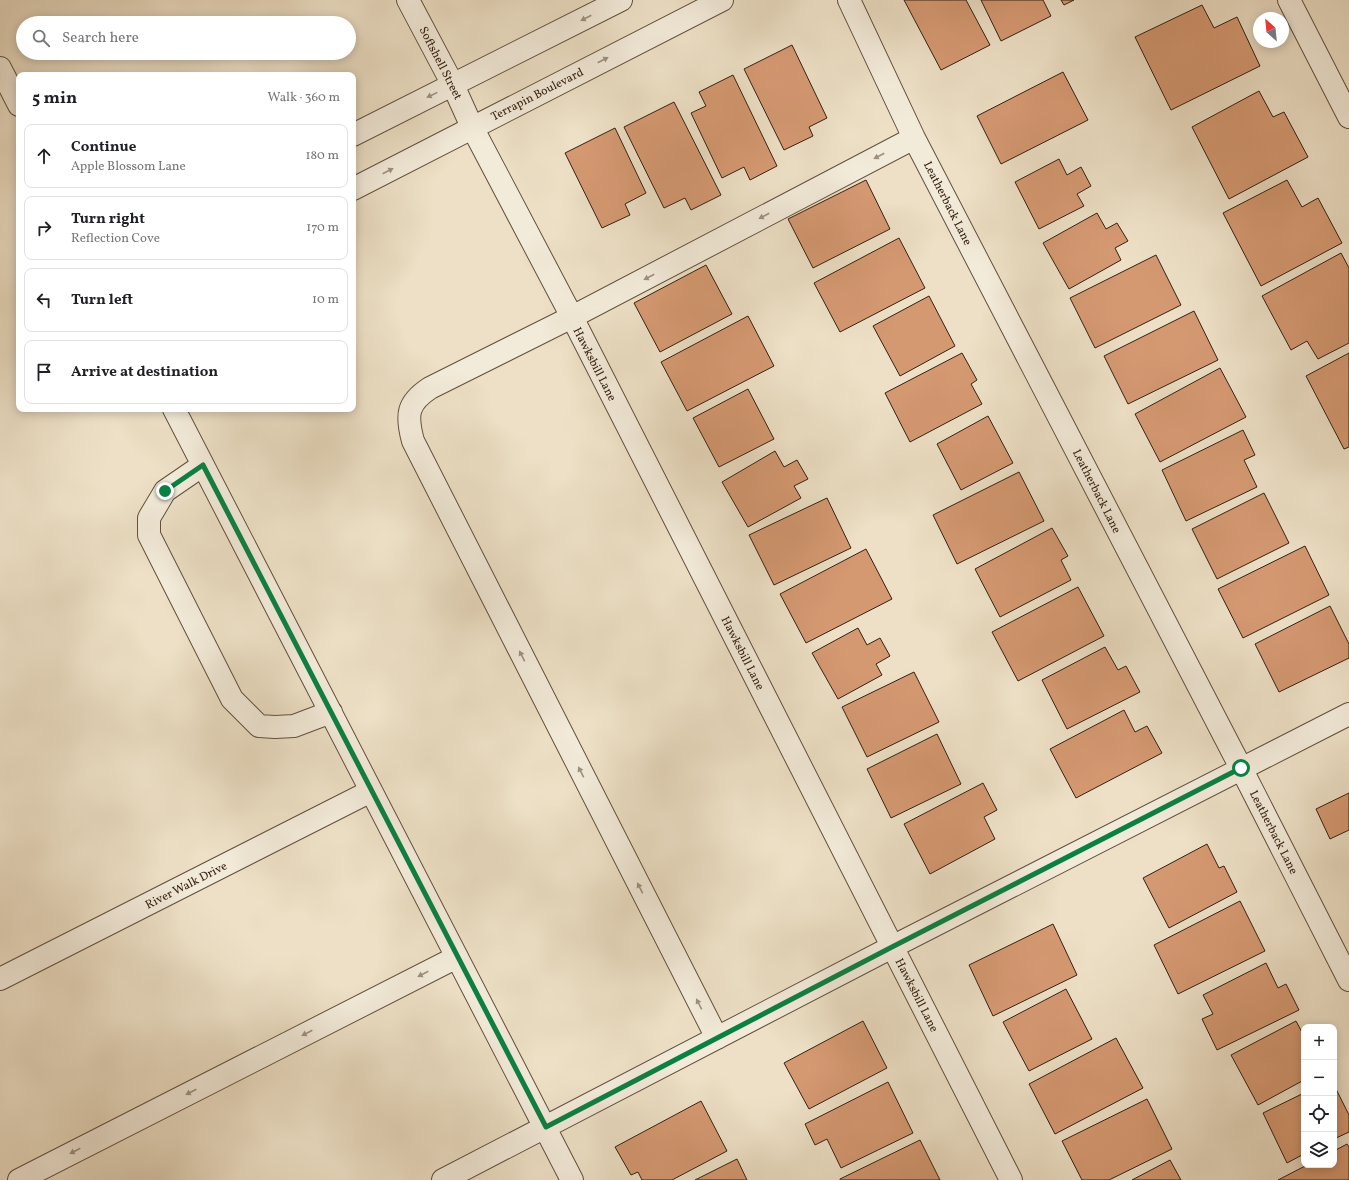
<!DOCTYPE html>
<meta charset="utf-8">
<style>
body{margin:0;font-family:Vollkorn,serif;background:#f2f2f2;color:#202124}
.controls{position:absolute;right:12px;bottom:12px;display:grid;overflow:hidden;border-radius:8px;box-shadow:0 2px 10px #0003}
.controls button{width:36px;height:36px;display:grid;place-items:center;padding:0;border:0;border-bottom:1px solid #e0e0e0;background:#fff;color:#202124;font:20px sans-serif}
.compass{position:absolute;left:1253px;top:12px;width:36px;height:36px;border-radius:50%;background:#fff;box-shadow:0 2px 10px #0003;rotate:333deg}
.stop{position:absolute;width:12px;height:12px;margin:-9px;border:3px solid #0b8043;border-radius:50%;background:#fff}
.stop.end{background:#0b8043;border-color:#fff;box-shadow:0 1px 4px #0008}
.list{margin:0;padding:0;list-style:none}
h2{display:flex;justify-content:space-between;align-items:center;height:52px;margin:0;padding:0 16px;font-size:17px}
h2 small{font-size:13px;font-weight:400;color:#757577}
.list li{display:grid;grid-template-columns:26px 1fr auto;gap:12px;align-items:center;box-sizing:border-box;height:64px;margin:0 8px 8px;padding:0 8px;border:1px solid #e0e0e0;border-radius:8px}
.list b{display:block;font-size:15px;white-space:nowrap}
.list p{margin:0;font-size:13px;white-space:nowrap;color:#757577}
.list em{font-size:13px;font-style:normal;color:#757577}
.icon{flex:none;width:22px;height:22px;fill:none;stroke:currentColor;stroke-width:2;stroke-linecap:round;stroke-linejoin:round}
.map{position:relative;flex:none;width:1349px;height:1180px;overflow:hidden}
.search{position:absolute;background:#fff;box-shadow:0 2px 10px #0003;left:16px;top:16px;width:340px;height:44px;display:flex;align-items:center;gap:10px;box-sizing:border-box;padding:0 14px;border-radius:22px;color:#757577;font-size:15px}
.panel{position:absolute;background:#fff;box-shadow:0 2px 10px #0003;left:16px;top:72px;width:340px;height:340px;border-radius:8px}
.map>svg:first-child{display:block}
</style>
<div class="map">
<svg width="1349" height="1180" viewBox="0 0 1349 1180">
<rect width="100%" height="100%" fill="#ede0c6"/>
<filter id="stains"><feTurbulence type="fractalNoise" baseFrequency=".005" numOctaves="4"/><feColorMatrix values="0 0 0 0 .2 0 0 0 0 .09 0 0 0 0 .02 0 0 0 .5 -.17"/></filter>
<radialGradient id="worn" r=".72"><stop offset=".6" stop-color="#630" stop-opacity="0"/><stop offset="1" stop-color="#630" stop-opacity=".3"/></radialGradient>
<path fill="#d59972" stroke="#332012" d="M 904,0 L 966,0 L 990,45 L 941,70 Z
M 981,0 L 1043,0 L 1051,16 L 1001,41 Z
M 1061,0 L 1074,0 L 1064,5 Z
M 1202,5 L 1214,28 L 1237,17 L 1260,66 L 1171,110 L 1135,37 Z
M 792,45 L 827,118 L 809,127 L 813,136 L 784,150 L 744,69 Z
M 1063,72 L 1088,120 L 1001,164 L 977,116 Z
M 733,75 L 777,166 L 750,180 L 744,167 L 722,178 L 691,113 L 706,106 L 699,92 Z
M 1259,91 L 1273,117 L 1284,112 L 1308,157 L 1229,199 L 1192,127 Z
M 674,102 L 721,195 L 691,210 L 685,198 L 664,208 L 624,127 Z
M 615,128 L 646,193 L 625,204 L 630,215 L 602,228 L 565,153 Z
M 1059,159 L 1067,175 L 1081,167 L 1091,186 L 1077,194 L 1084,206 L 1039,229 L 1015,182 Z
M 866,180 L 890,229 L 813,268 L 788,219 Z
M 1287,180 L 1302,207 L 1318,198 L 1342,243 L 1261,286 L 1223,213 Z
M 1097,213 L 1106,229 L 1117,223 L 1128,241 L 1115,248 L 1121,260 L 1069,289 L 1043,243 Z
M 899,238 L 925,288 L 840,332 L 814,283 Z
M 1341,253 L 1349,268 L 1349,343 L 1318,359 L 1307,341 L 1291,350 L 1262,296 Z
M 1156,255 L 1181,305 L 1095,348 L 1070,298 Z
M 706,265 L 732,314 L 660,352 L 634,303 Z
M 929,296 L 955,346 L 900,376 L 873,326 Z
M 1194,311 L 1218,360 L 1128,404 L 1104,356 Z
M 748,316 L 774,366 L 687,411 L 661,362 Z
M 962,353 L 977,380 L 971,384 L 982,404 L 910,442 L 885,393 Z
M 1349,353 L 1349,447 L 1344,449 L 1306,376 Z
M 1220,368 L 1246,417 L 1160,462 L 1135,414 Z
M 748,389 L 774,439 L 719,467 L 693,418 Z
M 988,416 L 1013,463 L 961,490 L 937,444 Z
M 1243,430 L 1255,455 L 1244,460 L 1257,487 L 1186,521 L 1162,470 Z
M 775,451 L 784,467 L 797,460 L 808,479 L 794,486 L 801,498 L 748,527 L 722,482 Z
M 1019,472 L 1044,521 L 957,564 L 933,515 Z
M 1264,493 L 1289,543 L 1217,579 L 1192,529 Z
M 827,498 L 851,548 L 774,585 L 749,535 Z
M 1052,528 L 1068,556 L 1061,560 L 1071,580 L 1000,617 L 975,569 Z
M 1305,546 L 1329,595 L 1243,638 L 1218,589 Z
M 866,549 L 892,599 L 806,643 L 780,594 Z
M 1078,587 L 1104,636 L 1018,681 L 992,632 Z
M 1330,606 L 1349,644 L 1349,658 L 1279,692 L 1255,644 Z
M 858,628 L 867,645 L 880,638 L 890,656 L 876,664 L 882,675 L 838,699 L 812,653 Z
M 1105,647 L 1118,670 L 1126,666 L 1140,692 L 1067,729 L 1042,680 Z
M 914,672 L 939,722 L 867,757 L 842,707 Z
M 1124,710 L 1135,732 L 1147,726 L 1162,753 L 1076,798 L 1050,749 Z
M 937,734 L 961,784 L 891,818 L 867,769 Z
M 983,783 L 997,810 L 984,817 L 995,839 L 930,874 L 904,824 Z
M 1349,793 L 1349,830 L 1330,839 L 1316,809 Z
M 1207,844 L 1219,868 L 1224,866 L 1237,892 L 1169,928 L 1143,878 Z
M 1240,901 L 1265,951 L 1178,994 L 1154,945 Z
M 1053,924 L 1077,975 L 993,1016 L 969,965 Z
M 1266,963 L 1278,988 L 1286,984 L 1299,1010 L 1217,1050 L 1202,1019 L 1213,1014 L 1203,995 Z
M 1066,989 L 1092,1039 L 1029,1071 L 1003,1022 Z
M 863,1021 L 887,1068 L 809,1109 L 784,1063 Z
M 1296,1021 L 1304,1036 L 1304,1080 L 1258,1105 L 1231,1055 Z
M 1116,1038 L 1143,1088 L 1055,1134 L 1029,1084 Z
M 888,1082 L 913,1133 L 841,1168 L 827,1139 L 815,1145 L 805,1124 Z
M 1334,1085 L 1349,1115 L 1349,1132 L 1334,1139 Z
M 1304,1093 L 1304,1154 L 1287,1163 L 1263,1113 Z
M 1147,1099 L 1172,1149 L 1109,1180 L 1082,1180 L 1062,1141 Z
M 701,1101 L 727,1151 L 672,1180 L 642,1180 L 638,1172 L 631,1175 L 615,1147 Z
M 920,1140 L 940,1180 L 840,1180 L 840,1179 Z
M 1347,1144 L 1349,1147 L 1349,1180 L 1278,1180 L 1307,1165 L 1334,1165 L 1334,1151 Z
M 737,1159 L 747,1180 L 695,1180 Z
M 1170,1160 L 1181,1180 L 1132,1180 Z"/>
<g fill="none" stroke-linecap="round" stroke-linejoin="round">
<defs>
<path id="minor" d="M 408,0 L 453,85 L 472,127 L 572,317 L 1011,1180
M 849,0 L 914,138 L 1241,768 L 1349,980
M 1289,0 L 1349,117
M 0,68 L 19,105
M 353,135 L 621,0
M 353,189 L 722,0
M 174,409 L 572,1180
M 203,465 L 165,491 L 149,518 L 149,535 L 232,699 L 259,726 L 275,727 L 294,726 L 331,712
M 0,979 L 371,791
M 717,1038 L 413,441 C 406,415 407,403 430,388 L 572,317 L 914,138
M 19,1180 L 457,957
M 443,1180 L 892,947 L 1349,714"/>
</defs>
<use href="#minor" stroke="#62503f" stroke-width="24"/>
<use href="#minor" stroke="#f3ebda" stroke-width="22"/>
</g>
<defs><path id="oneway-solid" d="M-6-.8H1V-3.2L6.5 0L1 3.2V.8H-6Z"/></defs>
<g fill="#9d9080">
<use href="#oneway-solid" transform="translate(586 18) rotate(153)"/>
<use href="#oneway-solid" transform="translate(603 60) rotate(-27)"/>
<use href="#oneway-solid" transform="translate(432 95) rotate(154)"/>
<use href="#oneway-solid" transform="translate(879 156) rotate(152)"/>
<use href="#oneway-solid" transform="translate(388 171) rotate(-27)"/>
<use href="#oneway-solid" transform="translate(764 216) rotate(152)"/>
<use href="#oneway-solid" transform="translate(649 277) rotate(152)"/>
<use href="#oneway-solid" transform="translate(522 656) rotate(-117)"/>
<use href="#oneway-solid" transform="translate(581 772) rotate(-117)"/>
<use href="#oneway-solid" transform="translate(640 888) rotate(-117)"/>
<use href="#oneway-solid" transform="translate(423 974) rotate(153)"/>
<use href="#oneway-solid" transform="translate(699 1004) rotate(-117)"/>
<use href="#oneway-solid" transform="translate(307 1033) rotate(153)"/>
<use href="#oneway-solid" transform="translate(191 1092) rotate(153)"/>
<use href="#oneway-solid" transform="translate(75 1151) rotate(153)"/>
</g>
<g fill="none" stroke-linecap="round" stroke-linejoin="round">
<path stroke="#0b8043" stroke-width="5" d="M 165,491 L 203,465 L 546,1127 L 892,947 L 1241,768"/>
</g>
<g text-anchor="middle" stroke-width="3.5" stroke-linejoin="round" paint-order="stroke">
<g font-size="12" fill="#332012" stroke="#f3ebda">
<text transform="translate(441 63) rotate(63)" y="4">Softshell Street</text>
<text transform="translate(537 94) rotate(-27)" y="4">Terrapin Boulevard</text>
<text transform="translate(948 203) rotate(63)" y="4">Leatherback Lane</text>
<text transform="translate(595 364) rotate(63)" y="4">Hawksbill Lane</text>
<text transform="translate(1097 491) rotate(63)" y="4">Leatherback Lane</text>
<text transform="translate(743 653) rotate(63)" y="4">Hawksbill Lane</text>
<text transform="translate(1274 832) rotate(63)" y="4">Leatherback Lane</text>
<text transform="translate(186 885) rotate(-27)" y="4">River Walk Drive</text>
<text transform="translate(917 995) rotate(63)" y="4">Hawksbill Lane</text>
</g>
</g>
<rect width="100%" height="100%" filter="url(#stains)"/>
<rect width="100%" height="100%" fill="url(#worn)"/>
</svg>
<div class="controls">
<button>+</button>
<button>−</button>
<button><svg class="icon" aria-label="locate" viewBox="0 0 24 24"><circle cx="12" cy="12" r="6"/><path d="M12 2v4M12 18v4M2 12h4M18 12h4"/></svg></button>
<button><svg class="icon" aria-label="layers" viewBox="0 0 24 24"><path d="M12 4l9 5-9 5-9-5zM3 14l9 5 9-5"/></svg></button>
</div>
<svg class="compass" viewBox="-18 -18 36 36"><path d="M0-13l5 13h-10z" fill="#e53935"/><path d="M0 13l5-13h-10z" fill="#757577"/></svg>
<div class="stop" style="left:1241px;top:768px"></div>
<div class="stop end" style="left:165px;top:491px"></div>
<div class="search"><svg class="icon" aria-label="search" viewBox="0 0 24 24"><circle cx="10" cy="10" r="6"/><path d="M15 15l6 6"/></svg>Search here</div>
<section class="panel">
<h2>5 min<small>Walk · 360 m</small></h2>
<ul class="list">
<li><svg class="icon" aria-label="ahead" viewBox="0 0 24 24"><path d="M12 20V5M6 11l6-6 6 6"/></svg><div><b>Continue</b><p>Apple Blossom Lane</p></div><em>180 m</em></li>
<li><svg class="icon" aria-label="right" viewBox="0 0 24 24"><path d="M7 20v-9h11M14 6l5 5-5 5"/></svg><div><b>Turn right</b><p>Reflection Cove</p></div><em>170 m</em></li>
<li><svg class="icon" aria-label="left" viewBox="0 0 24 24"><path d="M17 20v-9H6M10 6l-5 5 5 5"/></svg><div><b>Turn left</b></div><em>10 m</em></li>
<li><svg class="icon" aria-label="arrive" viewBox="0 0 24 24"><path d="M6 21V4h12l-3 4 3 4H6"/></svg><div><b>Arrive at destination</b></div></li>
</ul>
</section>
</div>
